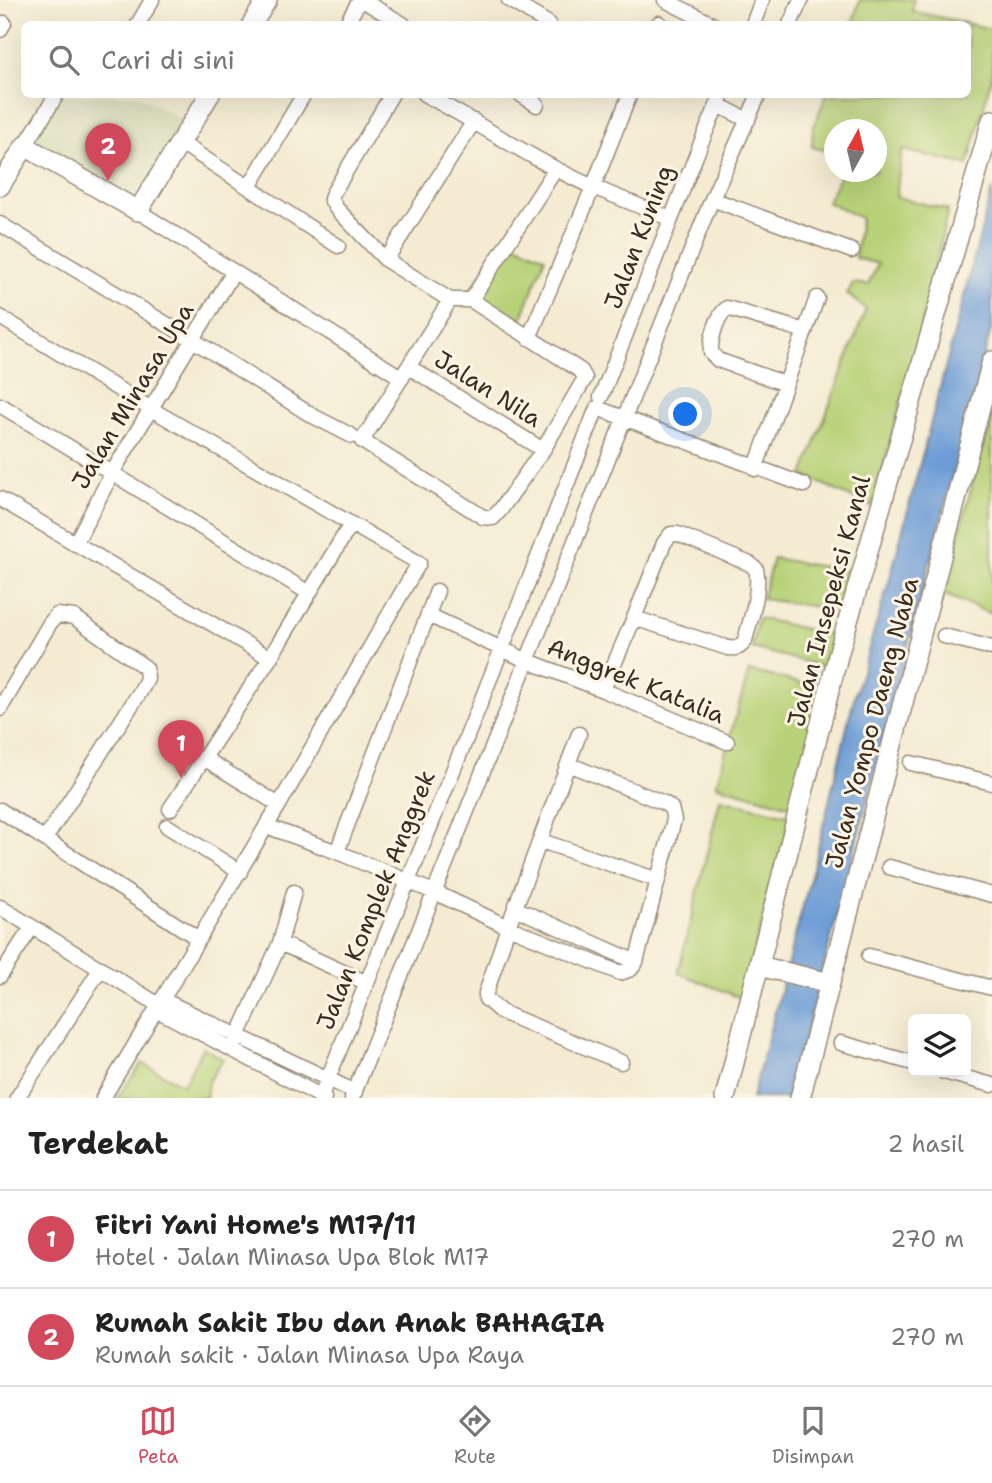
<!DOCTYPE html>
<html lang="id">
<meta charset="utf-8">
<style>
body{margin:0;font-family:"Shantell Sans",sans-serif;background:#f2f2f2;color:#222}
.controls{position:absolute;right:21px;bottom:21px;display:grid;overflow:hidden;border-radius:10px;box-shadow:0 7px 28px #0002}
.controls button{width:63px;height:63px;display:grid;place-items:center;padding:0;border:0;border-bottom:2px solid #e0e0e0;background:#fff;color:#222;font:35px sans-serif}
.compass{position:absolute;left:824px;top:119px;width:63px;height:63px;border-radius:50%;background:#fff;box-shadow:0 7px 28px #0002;rotate:8deg}
.you{position:absolute;left:686px;top:415px;width:24px;height:24px;margin:-18px;border:5px solid #fff;border-radius:50%;background:#1a73e8;box-shadow:0 0 0 10px #1a73e833}
.badge{display:grid;place-items:center;width:46px;height:46px;border-radius:50%;background:#d1495b;color:#fff;font-size:23px;font-weight:700}
.pin{position:absolute;translate:-50% -58px;filter:drop-shadow(0 2px 4px #0008)}
.pin::after{content:'';position:absolute;top:37px;width:24px;height:21px;background:inherit;clip-path:polygon(0 0,100% 0,50% 100%)}
.list{margin:0;padding:0;list-style:none}
h2{display:flex;justify-content:space-between;align-items:center;height:91px;margin:0;padding:0 28px;font-size:30px}
h2 small{font-size:23px;font-weight:400;color:#767676}
.list li{display:grid;grid-template-columns:46px 1fr auto;gap:21px;align-items:center;box-sizing:border-box;height:98px;padding:0 28px;border-top:2px solid #e0e0e0}
.list b{display:block;font-size:26px;white-space:nowrap}
.list p{margin:0;font-size:23px;white-space:nowrap;color:#767676}
.list em{font-size:23px;font-style:normal;color:#767676}
.icon{flex:none;width:38px;height:38px;fill:none;stroke:currentColor;stroke-width:2;stroke-linecap:round;stroke-linejoin:round}
.map{position:relative;flex:none;width:992px;height:1098px;overflow:hidden}
.search{position:absolute;background:#fff;box-shadow:0 7px 28px #0002;left:21px;right:21px;top:21px;height:77px;display:flex;align-items:center;gap:18px;box-sizing:border-box;padding:0 24px;border-radius:10px;color:#767676;font-size:26px}
.sheet{height:287px;background:#fff}
nav{display:flex;justify-content:space-around;align-items:center;box-sizing:border-box;height:98px;border-top:2px solid #e0e0e0;background:#fff;font-size:19px;color:#767676}
nav a{display:grid;justify-items:center;gap:4px}
nav .on{color:#d1495b}
.map>svg:first-child{display:block}
</style>
<div class="map">
<svg width="992" height="1098" viewBox="0 0 992 1098">
<rect width="100%" height="100%" fill="#fcf5e5"/>
<filter id="ink" filterUnits="userSpaceOnUse"><feTurbulence type="fractalNoise" baseFrequency=".0143" numOctaves="2"/><feDisplacementMap in="SourceGraphic" scale="14" xChannelSelector="R" yChannelSelector="G"/><feConvolveMatrix kernelMatrix="1 2 1 2 8 2 1 2 1" color-interpolation-filters="sRGB"/></filter>
<filter id="wash" filterUnits="userSpaceOnUse"><feTurbulence type="fractalNoise" baseFrequency=".00686" numOctaves="4" result="noise"/><feDisplacementMap in="SourceGraphic" scale="28" xChannelSelector="R" yChannelSelector="G"/><feGaussianBlur stdDeviation="1.57" result="paint"/><feColorMatrix in="noise" values="0 0 0 0 0 0 0 0 0 0 0 0 0 0 0 0 0 1.4 0 .05"/><feComposite in="paint" operator="in"/></filter>
<g filter="url(#wash)">
<rect width="100%" height="100%" fill="#f4ebd2"/>
<path fill="#dbdebd" d="M 50,95 L 138,95 L 182,120 L 125,214 L 18,147 Z"/>
<path fill="#b7d278" stroke="#797e4b" stroke-width="2" d="M 860,0 L 914,0 L 912,11 L 992,29 L 992,75 L 968,165 L 902,150 L 896,197 L 948,210 L 920,332 L 872,507 L 803,475 L 866,309 L 847,294 L 853,283 L 868,285 L 878,264 L 855,258 L 861,218 L 827,202 L 842,172 L 876,172 L 876,130 L 834,130 L 834,153 L 812,147 L 813,129 L 826,95 L 968,94 L 968,24 L 852,24 Z
M 504,239 L 545,257 L 520,323 L 469,293 Z
M 992,411 L 992,614 L 943,594 Z
M 773,558 L 853,572 L 845,611 L 762,599 Z
M 758,618 L 835,636 L 829,668 L 752,648 Z
M 749,671 L 822,688 L 794,807 L 716,785 Z
M 720,799 L 791,816 L 741,998 L 678,973 Z
M 203,1047 L 223,1059 L 208,1082 L 206,1098 L 117,1098 L 142,1063 L 183,1085 Z"/>
<path fill="#6d9cd6" stroke="#54637a" stroke-width="2" d="M 992,189 L 992,326 L 789,1098 L 752,1098 L 813,868 L 854,698 L 890,578 Z"/>
</g>
<g filter="url(#ink)">
<g fill="none" stroke-linecap="round" stroke-linejoin="round">
<defs>
<path id="street" d="M 362,0 L 403,24
M 509,0 L 549,24
M 665,0 L 712,24
M 138,24 L 152,0
M 346,24 L 360,0
M 658,24 L 659,23
M 753,24 L 762,0
M 790,24 L 801,0
M 0,30 L 4,23
M 392,94 L 333,193 L 331,199 L 336,208 L 386,260 L 450,300
M 424,94 C 481,124 534,161 593,187 L 630,94
M 520,94 L 537,105
M 718,105 L 748,120
M 181,143 L 338,246
M 25,146 L 57,94
M 249,187 L 304,94
M 712,199 L 852,251
M 138,211 L 402,378
M 0,224 L 193,340 L 311,415 L 352,436
M 386,260 L 474,121
M 450,300 L 471,300 L 581,371 L 585,378 L 543,450 L 501,509 L 493,518 L 483,517 L 362,441 Z
M 471,300 L 555,170
M 0,317 L 151,409 L 419,563 L 279,805
M 529,338 L 593,187 L 671,219
M 409,367 L 543,450
M 786,384 L 718,360 L 711,353 C 710,339 717,316 727,308 L 805,331
M 601,397 L 701,143 L 722,94
M 0,405 L 309,593
M 755,469 L 817,298
M 0,499 L 270,658
M 75,544 L 112,473 L 233,273
M 428,615 L 528,661 L 603,690 L 727,742
M 944,636 L 992,648
M 603,690 L 634,618 L 728,648 C 736,649 740,648 745,641 C 750,620 761,591 756,569 L 750,564 L 678,534 L 671,534 L 664,543 L 634,618
M 0,709 L 50,623 L 57,615 L 74,617 L 146,668 L 147,679 L 140,692 L 45,839
M 911,763 L 992,783
M 568,764 L 579,734
M 170,809 L 204,758
M 0,810 L 197,938
M 167,826 L 240,872
M 266,826 L 337,852 L 434,892 L 508,927 L 620,973 L 631,969 L 636,962 L 674,820 L 671,808 L 664,803 L 568,764 L 508,927 L 486,993 L 486,999 L 501,1012 L 621,1062
M 541,841 L 658,880
M 337,852 L 437,591
M 889,867 L 992,895
M 0,907 L 154,1002 L 157,1010 L 324,1098
M 515,908 L 636,962
M 280,943 L 367,983
M 869,956 L 992,988
M 0,976 L 32,927
M 163,1000 L 355,1092
M 841,1043 L 913,1063
M 234,1045 L 280,943 L 294,892
M 944,1072 L 992,1085
M 17,1098 L 101,968
M 103,1098 L 279,805 L 204,758 L 270,658 L 351,524
M 320,1098 L 474,719 L 597,408 L 804,485
M 352,1098 L 712,199 L 759,94"/>
<path id="secondary" d="M 252,24 L 267,0
M 0,186 L 25,146 L 138,211 L 210,94
M 759,966 L 830,983
M 725,1098 L 839,652 L 992,120
M 800,1098 L 992,361"/>
</defs>
<use href="#street" stroke="#988a78" stroke-width="17"/>
<use href="#secondary" stroke="#988a78" stroke-width="22"/>
<use href="#street" stroke="#fff" stroke-width="14"/>
<use href="#secondary" stroke="#fff" stroke-width="19"/>
</g>
</g>
<g text-anchor="middle" stroke-width="6" stroke-linejoin="round" paint-order="stroke">
<g font-size="24" fill="#3b2a1e" stroke="#fcf5e5">
<text transform="translate(639 237) rotate(-69)" y="8">Jalan Kuning</text>
<text transform="translate(488 389) rotate(32)" y="8">Jalan Nila</text>
<text transform="translate(133 396) rotate(-59)" y="8">Jalan Minasa Upa</text>
<text transform="translate(829 601) rotate(-75)" y="8">Jalan Insepeksi Kanal</text>
<text transform="translate(636 681) rotate(22)" y="8">Anggrek Katalia</text>
<text transform="translate(872 723) rotate(-75)" y="8">Jalan Yompo Daeng Naba</text>
<text transform="translate(376 900) rotate(-68)" y="8">Jalan Komplek Anggrek</text>
</g>
</g>
</svg>
<div class="controls">
<button><svg class="icon" aria-label="layers" viewBox="0 0 24 24"><path d="M12 4l9 5-9 5-9-5zM3 14l9 5 9-5"/></svg></button>
</div>
<svg class="compass" viewBox="-18 -18 36 36"><path d="M0-13l5 13h-10z" fill="#e53935"/><path d="M0 13l5-13h-10z" fill="#767676"/></svg>
<div class="you"></div>
<div class="pin badge" style="left:181px;top:778px">1</div>
<div class="pin badge" style="left:108px;top:181px">2</div>
<div class="search"><svg class="icon" aria-label="search" viewBox="0 0 24 24"><circle cx="10" cy="10" r="6"/><path d="M15 15l6 6"/></svg>Cari di sini</div>
</div>
<section class="sheet">
<h2>Terdekat<small>2 hasil</small></h2>
<ul class="list">
<li><span class="badge">1</span><div><b>Fitri Yani Home's M17/11</b><p>Hotel · Jalan Minasa Upa Blok M17</p></div><em>270 m</em></li>
<li><span class="badge">2</span><div><b>Rumah Sakit Ibu dan Anak BAHAGIA</b><p>Rumah sakit · Jalan Minasa Upa Raya</p></div><em>270 m</em></li>
</ul>
</section>
<nav>
<a class="on"><svg class="icon" aria-label="map" viewBox="0 0 24 24"><path d="M3 6l6-2 6 2 6-2v14l-6 2-6-2-6 2zM9 4v14M15 6v14"/></svg>Peta</a>
<a><svg class="icon" aria-label="directions" viewBox="0 0 24 24"><path d="M12 3l9 9-9 9-9-9zM9 14v-3h6M13 9l2 2-2 2"/></svg>Rute</a>
<a><svg class="icon" aria-label="saved" viewBox="0 0 24 24"><path d="M7 4h10v16l-5-4-5 4z"/></svg>Disimpan</a>
</nav>
